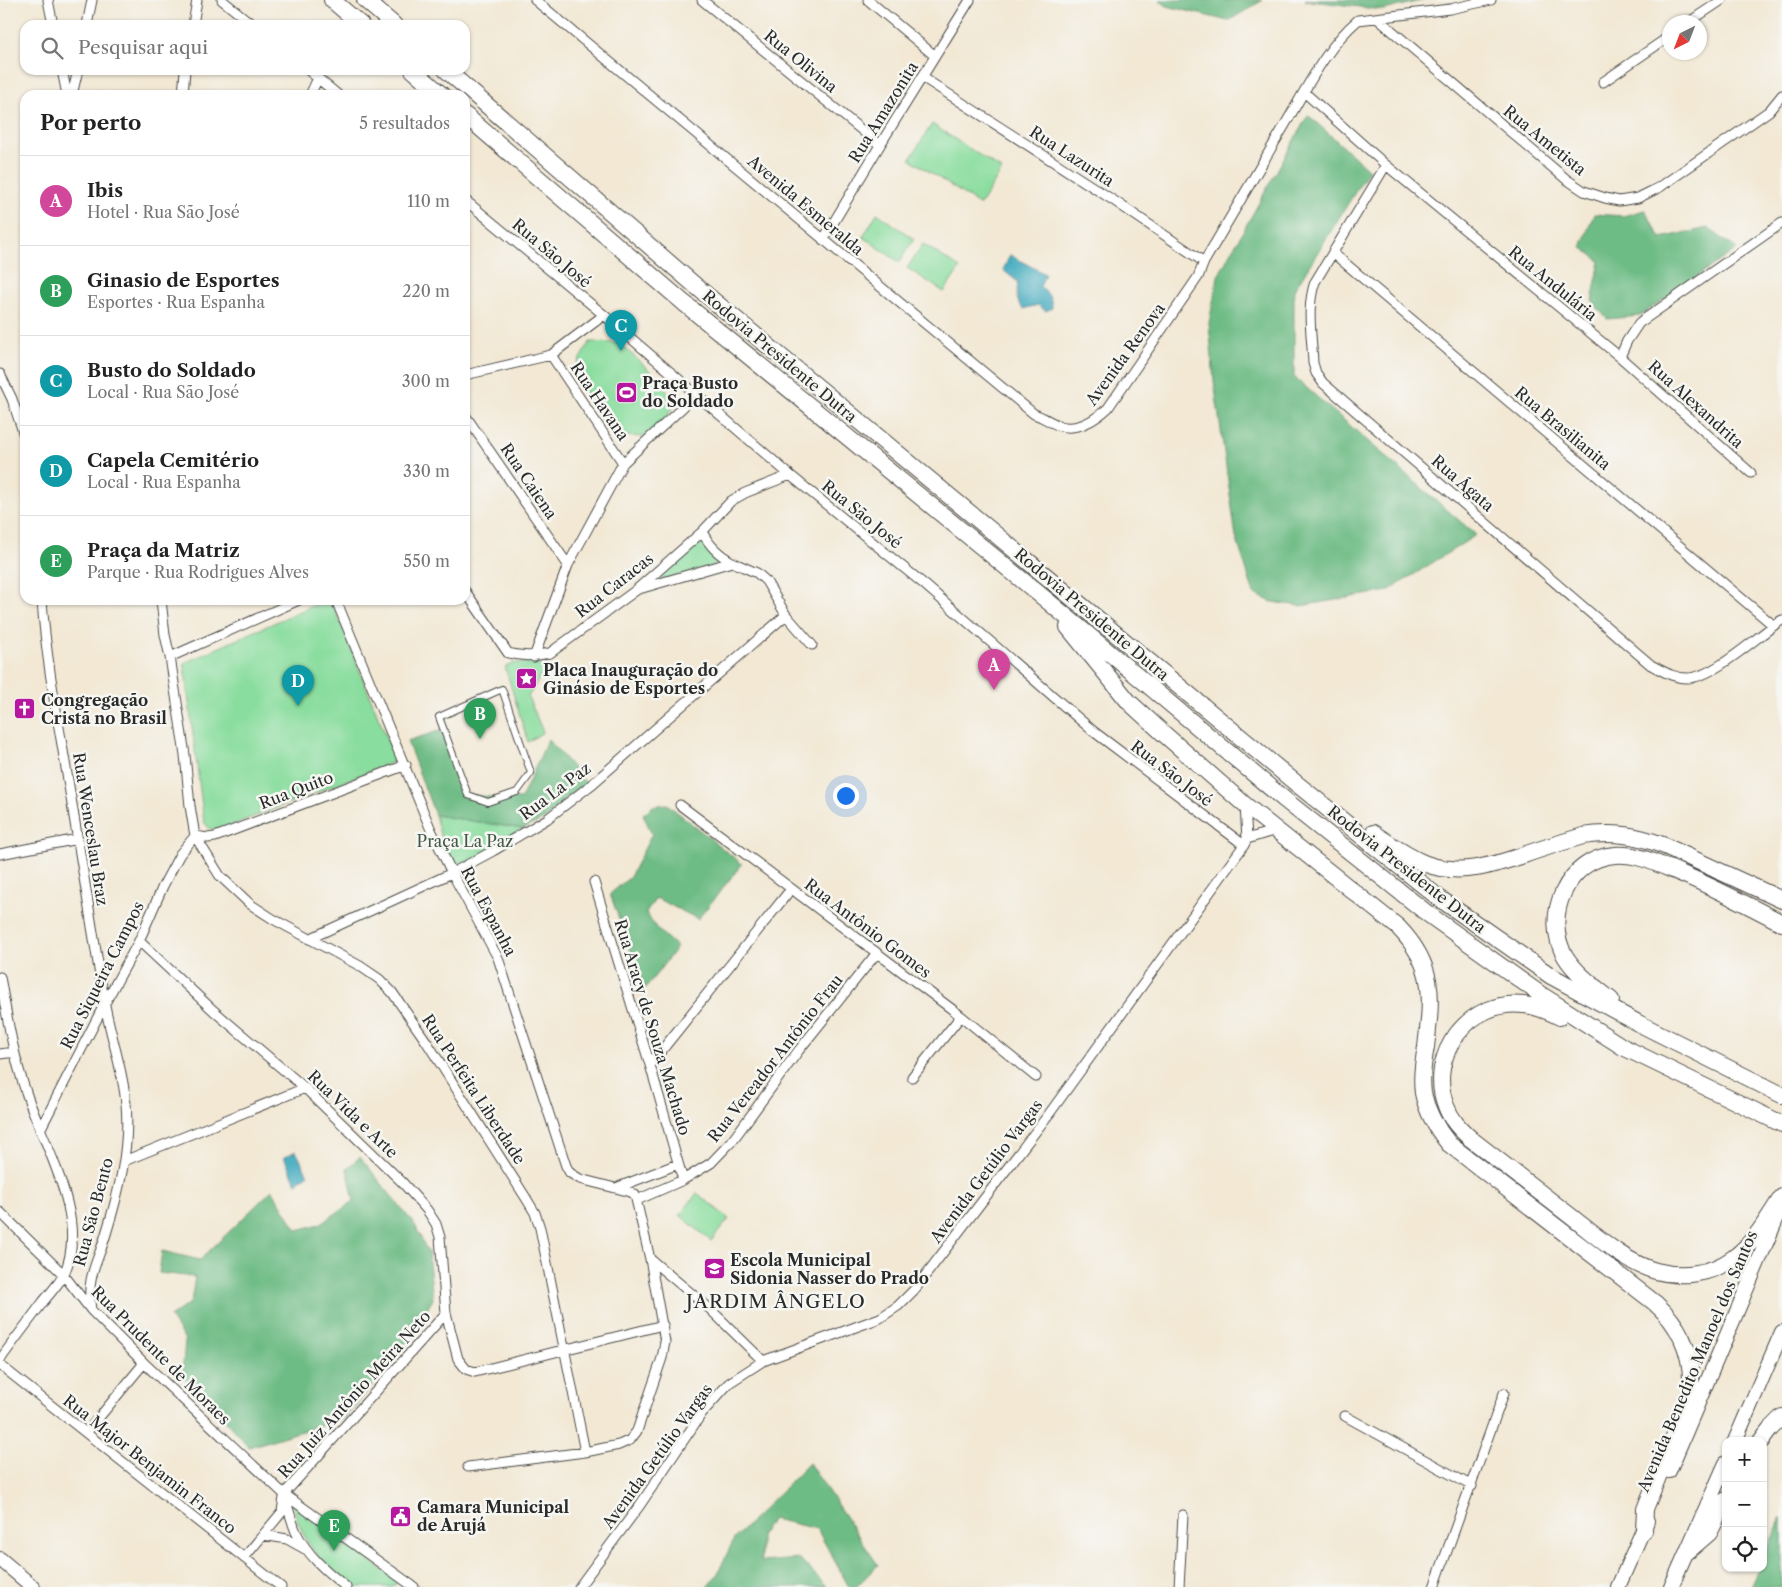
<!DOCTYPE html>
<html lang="pt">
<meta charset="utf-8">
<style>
body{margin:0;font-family:"Libre Caslon Text",serif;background:#f2f2f2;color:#222}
.controls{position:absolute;right:15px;bottom:15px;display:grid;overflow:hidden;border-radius:10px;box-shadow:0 1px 4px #0004}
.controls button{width:45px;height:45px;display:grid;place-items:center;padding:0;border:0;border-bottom:1px solid #e0e0e0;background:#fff;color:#222;font:25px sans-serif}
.compass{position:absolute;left:1662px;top:15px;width:45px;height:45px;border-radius:50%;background:#fff;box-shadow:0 1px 4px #0004;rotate:222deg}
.you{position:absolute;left:845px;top:795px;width:18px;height:18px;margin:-12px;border:4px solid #fff;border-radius:50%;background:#1a73e8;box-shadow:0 0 0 8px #1a73e833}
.badge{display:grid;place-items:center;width:32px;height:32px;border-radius:50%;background:#0f766e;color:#fff;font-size:16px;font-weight:700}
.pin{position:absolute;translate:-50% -41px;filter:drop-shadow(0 1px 2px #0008)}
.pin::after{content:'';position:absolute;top:26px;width:18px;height:15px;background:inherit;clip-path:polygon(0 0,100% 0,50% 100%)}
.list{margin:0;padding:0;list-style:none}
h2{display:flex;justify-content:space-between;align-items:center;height:65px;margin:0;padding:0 20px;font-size:21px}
h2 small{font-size:16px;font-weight:400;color:#767676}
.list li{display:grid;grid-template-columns:32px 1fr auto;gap:15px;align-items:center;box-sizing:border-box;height:90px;padding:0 20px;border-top:1px solid #e0e0e0}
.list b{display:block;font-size:19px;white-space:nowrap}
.list p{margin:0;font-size:16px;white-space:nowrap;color:#767676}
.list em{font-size:16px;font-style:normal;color:#767676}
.icon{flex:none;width:28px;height:28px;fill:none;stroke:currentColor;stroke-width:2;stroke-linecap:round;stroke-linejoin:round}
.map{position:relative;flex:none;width:1782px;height:1587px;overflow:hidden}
.search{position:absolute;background:#fff;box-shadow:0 1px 4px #0004;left:20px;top:20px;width:450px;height:55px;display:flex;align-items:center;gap:12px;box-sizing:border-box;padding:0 18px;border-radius:15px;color:#767676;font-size:19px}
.panel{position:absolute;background:#fff;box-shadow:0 1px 4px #0004;left:20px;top:90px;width:450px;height:515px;border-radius:15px}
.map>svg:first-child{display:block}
</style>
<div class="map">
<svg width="1782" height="1587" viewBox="0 0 1782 1587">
<rect width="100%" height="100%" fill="#f6f6f2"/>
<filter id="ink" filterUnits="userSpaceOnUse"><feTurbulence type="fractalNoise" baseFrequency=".02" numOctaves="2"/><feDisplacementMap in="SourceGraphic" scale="10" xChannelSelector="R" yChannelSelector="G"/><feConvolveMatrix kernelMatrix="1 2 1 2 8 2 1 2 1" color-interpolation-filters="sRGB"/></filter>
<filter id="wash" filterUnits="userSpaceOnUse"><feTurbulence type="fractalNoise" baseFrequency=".0096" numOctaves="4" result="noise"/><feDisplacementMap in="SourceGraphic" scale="20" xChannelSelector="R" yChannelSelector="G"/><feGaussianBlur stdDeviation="1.12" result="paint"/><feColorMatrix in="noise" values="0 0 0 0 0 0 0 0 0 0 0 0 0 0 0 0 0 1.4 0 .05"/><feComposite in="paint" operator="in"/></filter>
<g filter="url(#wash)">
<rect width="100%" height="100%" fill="#f2e8d4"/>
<path fill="#89dd9e" stroke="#5a8464" d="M 932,124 L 1002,170 L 980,205 L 910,159 Z
M 877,213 L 914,239 L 899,262 L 863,237 Z
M 923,244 L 960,268 L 944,292 L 907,268 Z
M 590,342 L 619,343 L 646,367 L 665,387 L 675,405 L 662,423 L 644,437 L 625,436 C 611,421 572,388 577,367 C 578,359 586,350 590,342 Z
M 699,538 L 719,561 L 715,565 L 651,583 Z
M 323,601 L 334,607 L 396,761 L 217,831 L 209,828 L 204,822 L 184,663 Z
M 514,663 L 536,663 L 546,667 L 528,697 L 543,732 L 528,742 L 505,667 Z
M 435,815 L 523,829 L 456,873 L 443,846 Z
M 697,1193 L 729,1219 L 711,1241 L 680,1215 Z
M 292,1504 L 398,1581 L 393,1587 L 352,1587 C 318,1558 305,1548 292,1504 Z"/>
<path fill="#6ebc85" stroke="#4c7458" d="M 1159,0 L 1263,0 L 1228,21 L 1167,6 Z
M 1305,0 L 1424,0 L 1384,10 Z
M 1308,115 L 1369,170 L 1294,290 L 1294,377 L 1476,535 L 1388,591 L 1300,606 L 1272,602 L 1254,594 L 1236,537 L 1214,381 L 1209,323 L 1218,276 Z
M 1645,210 L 1661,238 L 1708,228 L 1737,249 L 1640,316 L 1607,319 L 1592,301 L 1600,261 L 1581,247 L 1594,214 L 1623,216 Z
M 442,730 L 465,795 L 521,799 L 548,739 L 586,783 L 544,819 L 523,829 L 435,815 L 407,741 Z
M 667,804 L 742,864 L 698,919 L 656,898 L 646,913 L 657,929 L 677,947 L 645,989 L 610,894 L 630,877 L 652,834 L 643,814 L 653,806 Z
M 360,1157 L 415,1225 L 428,1253 L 433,1299 L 407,1344 L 345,1418 L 249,1447 L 206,1400 L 182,1376 L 185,1340 L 170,1317 L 191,1302 L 195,1277 L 159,1273 L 162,1251 L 200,1260 L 272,1190 L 297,1230 L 320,1224 L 354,1201 L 347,1168 Z
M 809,1463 L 878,1565 L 856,1587 L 849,1587 L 817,1529 L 773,1519 L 761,1535 L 761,1562 L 800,1559 L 827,1587 L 707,1587 L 717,1575 L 734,1539 Z
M 1782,1517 L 1782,1587 L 1750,1587 L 1759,1568 L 1763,1568 L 1763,1558 Z"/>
<path fill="#3da9bd" stroke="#346a74" d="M 1010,255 L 1045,274 L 1040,287 C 1048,293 1052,298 1052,308 L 1046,311 L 1038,305 L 1023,309 C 1015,301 1017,293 1018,282 L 1003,270 Z
M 296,1151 L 308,1175 L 296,1183 L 284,1157 Z"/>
</g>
<g filter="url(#ink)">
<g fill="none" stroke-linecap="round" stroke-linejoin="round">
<defs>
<path id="pedestrian" d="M 502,689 L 531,773 L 517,792 L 488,802 L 468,795 L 439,717 Z"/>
<path id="minor" d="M 48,0 L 53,25
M 222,0 L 253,25
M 535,0 L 1034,414 C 1043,417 1052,423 1060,426 C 1079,431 1096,419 1108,408 L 1198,277 L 1204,262 C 1231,216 1258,170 1286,123 C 1306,89 1327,46 1358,20 L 1450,9 L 1491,0
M 702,0 L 880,145
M 868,0 L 935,56
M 1377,18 L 1566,179 L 1584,191 L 1605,198 L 1619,201 L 1638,198 L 1660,187 L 1769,111 L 1782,95
M 1689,22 L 1722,0
M 87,25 L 92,0
M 193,25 L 197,0
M 62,70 L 67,95
M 308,70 L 338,95
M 922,77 L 1116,202 L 1204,262
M 1603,82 L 1670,36
M 1304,92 L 1386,165 L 1620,357 L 1751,473
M 72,95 L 78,70
M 183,95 L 185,70
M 310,95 L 318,78
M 1386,165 L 1315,282 C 1306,307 1312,337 1313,363 L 1316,373 L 1323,383 L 1651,665 C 1663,671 1673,678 1687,678 C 1714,678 1758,635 1782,620
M 465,200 L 604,315 L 790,475 L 925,585 L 1093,731 L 1244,845
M 823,240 L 880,145 L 970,0
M 1333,253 L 1773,625
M 551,355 L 623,463
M 1620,357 L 1627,341 L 1639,323 L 1782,223
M 0,374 L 12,399 L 25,438
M 465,375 L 551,355 L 604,315
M 465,415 L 568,565
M 702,532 C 710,546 718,554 732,562
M 639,589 L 732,562 L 757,573 L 766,581 L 786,615 L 812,645
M 465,591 L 508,653 C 523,657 535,656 550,653 L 635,591 L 702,532 L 731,501 L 745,493 L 790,475
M 42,600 C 46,660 58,720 68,780 C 80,853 92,927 104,1000 C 110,1035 123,1069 126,1104 C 130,1148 119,1192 106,1234 C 97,1265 86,1276 91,1310
M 161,600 L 165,635 L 170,657 L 185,755 L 190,806 L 195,836 L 220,876 L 250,904 L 273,919 L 360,966 L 379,979 L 392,992 L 426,1041 L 526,1198 L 535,1213 L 540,1228 L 585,1452
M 336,600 L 431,830 L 452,873 L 498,958 L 566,1166 L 570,1173 L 580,1179 L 631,1192 L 635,1195 L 650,1259 L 665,1342 L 662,1358 L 637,1431 L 630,1440 L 619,1445 L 585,1452 L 468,1467
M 170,657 L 299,600
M 534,657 L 568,565 L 623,463 L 684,406
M 680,805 L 961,1016 L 1036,1077
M 195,836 L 208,838 L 215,837 L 406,765
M 1247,839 L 1276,830
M 0,854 L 78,839
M 594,882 L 650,1065 L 683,1180
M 309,939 L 452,873 L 493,851 L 547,819 L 591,785 L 786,615
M 139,941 L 214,1011 L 305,1088 L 402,1182 L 427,1210 L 436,1224 L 440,1237 L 446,1313 L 458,1359 L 466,1369 L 475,1372 L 663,1325
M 0,977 C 7,1016 13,1055 26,1092 C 43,1145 90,1218 64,1274 C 59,1284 50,1293 43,1302 C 29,1321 14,1340 0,1360
M 0,1054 L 14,1052
M 650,1065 L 791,889
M 912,1077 L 961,1016
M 40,1130 L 105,1003 L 139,941 L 163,886 L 180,854 L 195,836
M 124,1161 L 305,1088
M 616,1188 L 678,1164
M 637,1200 L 683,1180 L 711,1163 L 732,1141 L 799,1050 L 876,954
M 0,1212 L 63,1274 L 91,1310 L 144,1363 L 284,1494 L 414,1587
M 650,1259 L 710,1309 L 763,1361
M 0,1365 L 281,1587
M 1345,1416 L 1472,1486
M 87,1432 L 144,1363
M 284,1494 L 446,1313
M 284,1494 C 288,1507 291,1520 296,1532 C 307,1555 326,1571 346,1587
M 263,1535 L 287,1539 L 305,1549
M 244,1558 L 282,1512 L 284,1497
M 579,1587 L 640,1505 L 702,1413 L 729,1383 L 763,1361 L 880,1318 L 898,1306 L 915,1289 L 1049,1114 L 1244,845 L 1247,839 L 1245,805
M 1179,1587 L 1183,1515
M 1434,1587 L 1504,1393"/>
<path id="primary" d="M 1735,1441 L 1782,1332
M 1669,1471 L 1781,1208
M 0,1559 L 33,1587
M 1618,1587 L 1647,1521
M 1671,1587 L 1726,1463"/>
<path id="motorway" d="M 332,0 L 361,25
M 365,0 L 394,25
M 413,70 L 442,95
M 446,70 L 697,287 L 1297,784 L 1439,898 L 1551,976 L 1638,1023 L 1782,1095
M 465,115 L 684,303 L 1050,603 L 1285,800 L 1428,914 L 1540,994 L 1623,1047 L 1782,1124
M 1068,627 L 1129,702 L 1163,733 L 1245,805 L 1398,927 C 1436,966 1432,997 1426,1047 C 1423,1062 1421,1078 1423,1093 C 1427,1113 1436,1128 1449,1144 L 1655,1303 C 1683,1328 1695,1359 1690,1397 L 1645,1509 L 1644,1530
M 1373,833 C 1390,844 1407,857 1426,864 C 1460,876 1491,866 1524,855 C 1543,848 1563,842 1583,836 C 1612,831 1637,835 1665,846 L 1782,900
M 1611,1000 C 1595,987 1576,974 1565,956 C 1542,917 1567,858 1615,855 C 1637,853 1660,865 1680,873 C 1715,888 1748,905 1782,923
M 1560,1017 C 1548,1011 1537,1006 1524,1005 C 1470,998 1426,1055 1446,1106 C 1451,1120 1460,1129 1471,1139 C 1505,1165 1539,1192 1573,1218 C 1597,1237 1626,1263 1656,1271 C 1682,1278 1711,1274 1732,1259 C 1755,1243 1767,1219 1782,1197
M 1761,1441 L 1770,1429 L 1782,1417
M 1688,1551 L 1709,1533 L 1726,1500"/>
</defs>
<use href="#pedestrian" stroke="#494744" stroke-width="8"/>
<use href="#minor" stroke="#494744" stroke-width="11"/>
<use href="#primary" stroke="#494744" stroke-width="16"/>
<use href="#motorway" stroke="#494744" stroke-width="18"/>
<use href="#pedestrian" stroke="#fff" stroke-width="6"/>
<use href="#minor" stroke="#fff" stroke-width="9"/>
<use href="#primary" stroke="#fff" stroke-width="14"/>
<use href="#motorway" stroke="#fff" stroke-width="16"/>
</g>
</g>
<defs>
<symbol id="stadium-square" viewBox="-11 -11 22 22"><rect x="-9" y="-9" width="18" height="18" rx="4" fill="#b5179e" stroke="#f6f6f2"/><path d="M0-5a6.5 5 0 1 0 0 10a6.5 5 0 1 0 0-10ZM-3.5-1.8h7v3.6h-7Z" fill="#fff"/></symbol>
<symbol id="sight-square" viewBox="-11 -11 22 22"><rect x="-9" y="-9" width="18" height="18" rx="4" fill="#b5179e" stroke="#f6f6f2"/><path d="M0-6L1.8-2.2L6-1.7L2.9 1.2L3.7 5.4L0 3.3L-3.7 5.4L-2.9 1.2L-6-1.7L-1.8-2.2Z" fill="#fff"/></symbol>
<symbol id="church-square" viewBox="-11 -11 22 22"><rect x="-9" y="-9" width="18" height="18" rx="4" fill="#b5179e" stroke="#f6f6f2"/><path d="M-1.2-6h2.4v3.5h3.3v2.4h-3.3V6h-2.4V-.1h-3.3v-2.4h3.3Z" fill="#fff"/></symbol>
<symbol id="school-square" viewBox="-11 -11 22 22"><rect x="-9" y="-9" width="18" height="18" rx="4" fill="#b5179e" stroke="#f6f6f2"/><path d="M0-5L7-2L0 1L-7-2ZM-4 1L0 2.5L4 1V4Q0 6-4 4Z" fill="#fff"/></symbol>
<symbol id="civic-square" viewBox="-11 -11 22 22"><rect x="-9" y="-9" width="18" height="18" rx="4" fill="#b5179e" stroke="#f6f6f2"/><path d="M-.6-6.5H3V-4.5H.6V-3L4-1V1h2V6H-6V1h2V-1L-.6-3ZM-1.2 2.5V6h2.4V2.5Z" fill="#fff"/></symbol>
</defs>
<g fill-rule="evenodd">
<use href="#stadium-square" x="614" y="380" width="25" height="25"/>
<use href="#sight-square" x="514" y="666" width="25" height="25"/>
<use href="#church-square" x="12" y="696" width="25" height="25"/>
<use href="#school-square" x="702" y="1256" width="25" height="25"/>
<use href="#civic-square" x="388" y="1504" width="25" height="25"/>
</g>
<g text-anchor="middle" stroke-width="5" stroke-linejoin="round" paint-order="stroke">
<g font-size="16" fill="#2b2b2b" stroke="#f6f6f2">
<text transform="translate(801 61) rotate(39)" y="6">Rua Olivina</text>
<text transform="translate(883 112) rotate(-58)" y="6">Rua Amazonita</text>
<text transform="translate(1545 140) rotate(39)" y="6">Rua Ametista</text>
<text transform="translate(1072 156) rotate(33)" y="6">Rua Lazurita</text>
<text transform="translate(806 205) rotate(40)" y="6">Avenida Esmeralda</text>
<text transform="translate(552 253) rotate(40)" y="6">Rua São José</text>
<text transform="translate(1553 283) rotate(39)" y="6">Rua Andulária</text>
<text transform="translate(1125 354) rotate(-54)" y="6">Avenida Renova</text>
<text transform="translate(780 356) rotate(40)" y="6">Rodovia Presidente Dutra</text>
<text transform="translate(600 401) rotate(56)" y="6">Rua Havana</text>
<text transform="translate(1696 404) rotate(42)" y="6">Rua Alexandrita</text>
<text transform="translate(1563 428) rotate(40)" y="6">Rua Brasilianita</text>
<text transform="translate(529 481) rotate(56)" y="6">Rua Caiena</text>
<text transform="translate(1463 483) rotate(41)" y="6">Rua Ágata</text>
<text transform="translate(862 514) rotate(39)" y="6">Rua São José</text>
<text transform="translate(614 585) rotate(-38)" y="6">Rua Caracas</text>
<text transform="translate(1092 614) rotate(40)" y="6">Rodovia Presidente Dutra</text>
<text transform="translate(1172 773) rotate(37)" y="6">Rua São José</text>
<text transform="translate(296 790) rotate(-21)" y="6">Rua Quito</text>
<text transform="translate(555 791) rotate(-37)" y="6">Rua La Paz</text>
<text transform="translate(91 829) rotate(81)" y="6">Rua Wenceslau Braz</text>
<text transform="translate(1407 869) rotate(38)" y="6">Rodovia Presidente Dutra</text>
<text transform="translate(489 911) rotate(62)" y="6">Rua Espanha</text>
<text transform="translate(868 928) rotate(37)" y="6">Rua Antônio Gomes</text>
<text transform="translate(102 975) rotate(-63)" y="6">Rua Siqueira Campos</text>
<text transform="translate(653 1027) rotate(73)" y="6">Rua Aracy de Souza Machado</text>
<text transform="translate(775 1058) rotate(-52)" y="6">Rua Vereador Antônio Frau</text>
<text transform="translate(474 1089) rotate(57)" y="6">Rua Perfeita Liberdade</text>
<text transform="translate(353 1114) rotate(44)" y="6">Rua Vida e Arte</text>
<text transform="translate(986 1171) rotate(-53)" y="6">Avenida Getúlio Vargas</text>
<text transform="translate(93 1212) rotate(-75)" y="6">Rua São Bento</text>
<text transform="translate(161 1355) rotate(45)" y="6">Rua Prudente de Moraes</text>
<text transform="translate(1697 1361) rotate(-67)" y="6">Avenida Benedito Manoel dos Santos</text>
<text transform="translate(354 1394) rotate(-48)" y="6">Rua Juiz Antônio Meira Neto</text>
<text transform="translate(657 1456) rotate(-54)" y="6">Avenida Getúlio Vargas</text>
<text transform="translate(150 1464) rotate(38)" y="6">Rua Major Benjamin Franco</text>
</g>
<g font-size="16" font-weight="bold" fill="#2b2b2b" stroke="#f6f6f2" text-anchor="start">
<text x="642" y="389">Praça Busto<tspan x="642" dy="18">do Soldado</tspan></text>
<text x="543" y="676">Placa Inauguração do<tspan x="543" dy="18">Ginásio de Esportes</tspan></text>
<text x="41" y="706">Congregação<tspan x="41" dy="18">Cristã no Brasil</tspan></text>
<text x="730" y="1266">Escola Municipal<tspan x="730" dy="18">Sidonia Nasser do Prado</tspan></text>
<text x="417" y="1513">Camara Municipal<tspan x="417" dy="18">de Arujá</tspan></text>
</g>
<g font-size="16" fill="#425848" stroke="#f6f6f2">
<text x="465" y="847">Praça La Paz</text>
</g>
<g font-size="19" letter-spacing="1" fill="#2b2b2b" stroke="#f6f6f2">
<text x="776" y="1308">JARDIM ÂNGELO</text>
</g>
</g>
</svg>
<div class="controls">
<button>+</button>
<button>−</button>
<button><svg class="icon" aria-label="locate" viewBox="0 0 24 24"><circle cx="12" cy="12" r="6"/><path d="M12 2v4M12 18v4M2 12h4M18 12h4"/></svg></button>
</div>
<svg class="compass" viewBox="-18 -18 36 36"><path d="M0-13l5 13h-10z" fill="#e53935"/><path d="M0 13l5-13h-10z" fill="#767676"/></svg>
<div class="you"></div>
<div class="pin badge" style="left:994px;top:690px;background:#d1479c">A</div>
<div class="pin badge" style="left:480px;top:739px;background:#2e9e5b">B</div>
<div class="pin badge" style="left:621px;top:351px;background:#0f9aa8">C</div>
<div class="pin badge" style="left:298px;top:706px;background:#0f9aa8">D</div>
<div class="pin badge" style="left:334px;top:1551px;background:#2e9e5b">E</div>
<div class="search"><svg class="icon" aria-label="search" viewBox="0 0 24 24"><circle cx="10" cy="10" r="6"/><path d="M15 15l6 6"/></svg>Pesquisar aqui</div>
<section class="panel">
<h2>Por perto<small>5 resultados</small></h2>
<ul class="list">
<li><span class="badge" style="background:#d1479c">A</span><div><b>Ibis</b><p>Hotel · Rua São José</p></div><em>110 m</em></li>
<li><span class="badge" style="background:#2e9e5b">B</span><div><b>Ginasio de Esportes</b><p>Esportes · Rua Espanha</p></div><em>220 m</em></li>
<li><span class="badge" style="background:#0f9aa8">C</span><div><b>Busto do Soldado</b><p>Local · Rua São José</p></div><em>300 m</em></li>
<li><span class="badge" style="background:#0f9aa8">D</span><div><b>Capela Cemitério</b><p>Local · Rua Espanha</p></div><em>330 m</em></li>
<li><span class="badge" style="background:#2e9e5b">E</span><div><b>Praça da Matriz</b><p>Parque · Rua Rodrigues Alves</p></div><em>550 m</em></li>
</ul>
</section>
</div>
